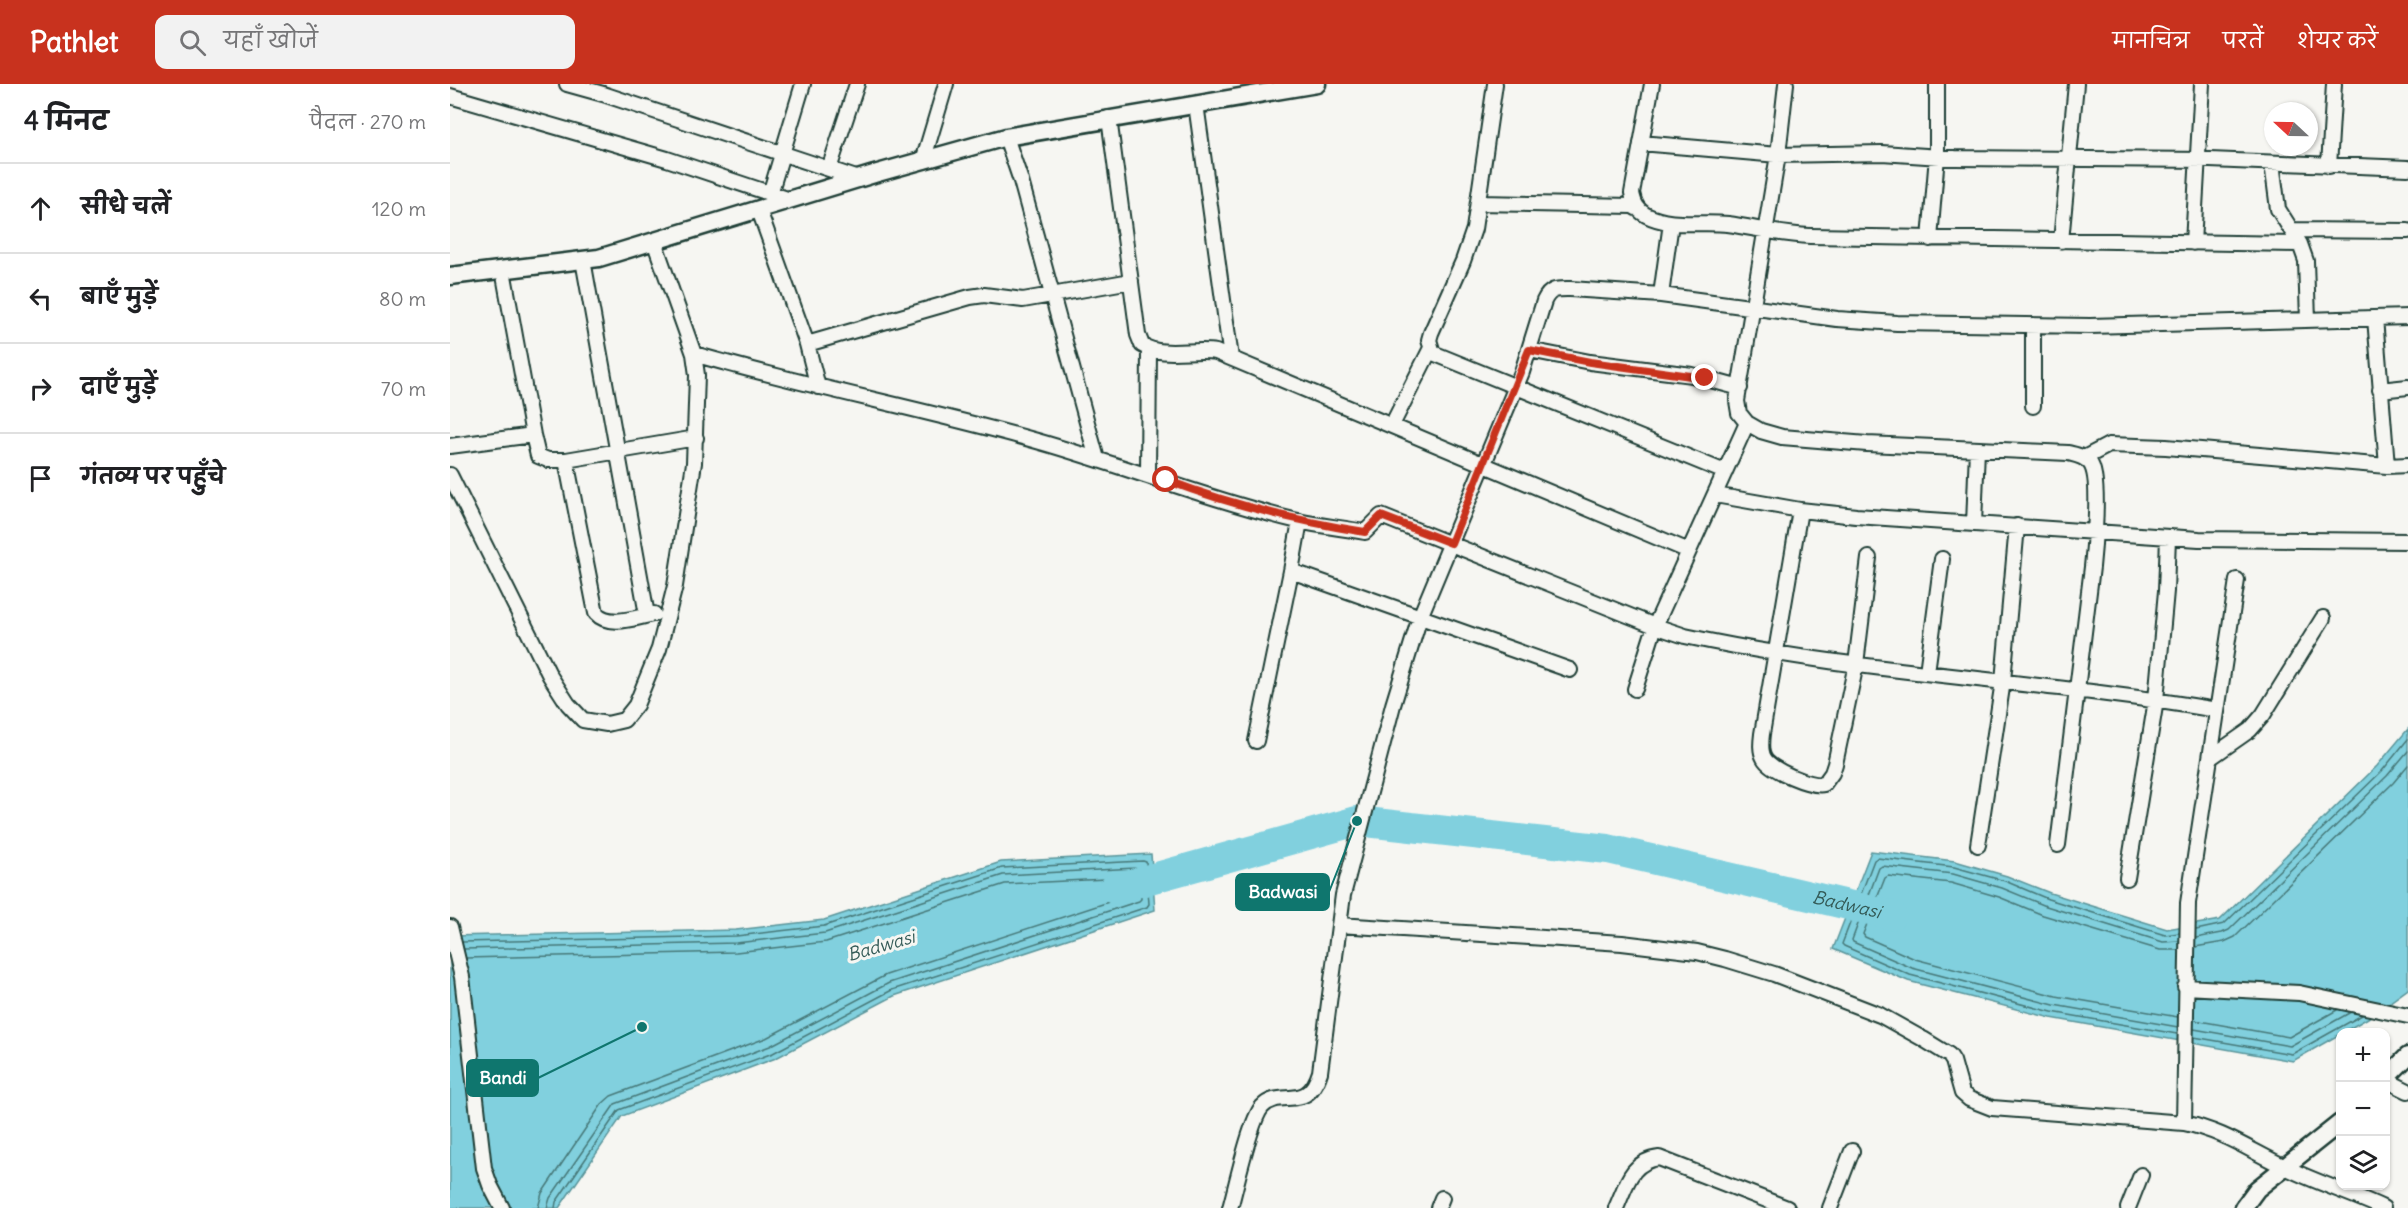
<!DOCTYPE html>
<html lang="hi">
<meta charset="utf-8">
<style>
body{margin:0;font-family:Delius,"Playpen Sans Deva",sans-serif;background:#f2f2f2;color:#202124}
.controls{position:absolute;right:18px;bottom:18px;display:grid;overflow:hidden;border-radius:12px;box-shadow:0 2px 4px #0004}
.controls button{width:54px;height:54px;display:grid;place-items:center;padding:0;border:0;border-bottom:2px solid #e0e0e0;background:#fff;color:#202124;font:30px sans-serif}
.compass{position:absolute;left:1814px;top:18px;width:54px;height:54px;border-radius:50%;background:#fff;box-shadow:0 2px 4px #0004;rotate:292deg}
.stop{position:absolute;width:18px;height:18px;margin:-14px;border:4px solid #c8321e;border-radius:50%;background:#fff}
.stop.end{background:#c8321e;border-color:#fff;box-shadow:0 2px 6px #0008}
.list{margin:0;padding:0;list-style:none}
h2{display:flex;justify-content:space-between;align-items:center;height:78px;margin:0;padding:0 24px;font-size:26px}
h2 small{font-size:20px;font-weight:400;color:#757577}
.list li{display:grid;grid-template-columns:39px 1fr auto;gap:18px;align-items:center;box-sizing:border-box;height:90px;padding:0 24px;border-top:2px solid #e0e0e0}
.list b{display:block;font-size:22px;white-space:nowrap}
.list em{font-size:20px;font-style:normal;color:#757577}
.icon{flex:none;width:33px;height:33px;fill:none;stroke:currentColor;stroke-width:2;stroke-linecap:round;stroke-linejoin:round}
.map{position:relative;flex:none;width:1958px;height:1124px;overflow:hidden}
header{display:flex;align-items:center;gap:36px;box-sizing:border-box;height:84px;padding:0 30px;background:#c8321e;color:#fff}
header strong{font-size:28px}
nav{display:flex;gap:33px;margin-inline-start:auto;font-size:21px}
.search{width:420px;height:54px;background:#f2f2f2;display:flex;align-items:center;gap:15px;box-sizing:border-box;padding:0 21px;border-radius:12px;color:#757577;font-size:22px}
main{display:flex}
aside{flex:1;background:#fff}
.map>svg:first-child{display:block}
</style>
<header>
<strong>Pathlet</strong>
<div class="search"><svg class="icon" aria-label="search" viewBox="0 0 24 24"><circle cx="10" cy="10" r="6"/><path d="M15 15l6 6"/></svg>यहाँ खोजें</div>
<nav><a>मानचित्र</a><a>परतें</a><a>शेयर करें</a></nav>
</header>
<main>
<aside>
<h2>4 मिनट<small>पैदल · 270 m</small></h2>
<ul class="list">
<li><svg class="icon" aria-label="ahead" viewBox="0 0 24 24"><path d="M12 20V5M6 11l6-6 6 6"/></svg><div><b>सीधे चलें</b></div><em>120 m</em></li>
<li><svg class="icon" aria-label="left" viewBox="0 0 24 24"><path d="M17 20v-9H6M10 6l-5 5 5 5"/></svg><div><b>बाएँ मुड़ें</b></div><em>80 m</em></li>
<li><svg class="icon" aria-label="right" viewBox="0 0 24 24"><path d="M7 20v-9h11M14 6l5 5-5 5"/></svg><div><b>दाएँ मुड़ें</b></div><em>70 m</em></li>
<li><svg class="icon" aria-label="arrive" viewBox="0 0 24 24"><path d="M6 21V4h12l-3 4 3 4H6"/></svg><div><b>गंतव्य पर पहुँचे</b></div></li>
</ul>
</aside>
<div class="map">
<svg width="1958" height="1124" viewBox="0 0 1958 1124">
<rect width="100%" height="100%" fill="#f6f6f2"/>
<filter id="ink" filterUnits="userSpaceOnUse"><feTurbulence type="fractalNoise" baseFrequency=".0167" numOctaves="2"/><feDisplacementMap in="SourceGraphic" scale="12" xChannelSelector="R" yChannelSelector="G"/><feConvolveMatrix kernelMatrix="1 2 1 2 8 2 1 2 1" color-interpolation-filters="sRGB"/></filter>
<g filter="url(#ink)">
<path fill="#81d0de" stroke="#5a959a" stroke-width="1.5" d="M 1958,645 L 1958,905 L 1918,934 L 1843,977 L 1601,934 L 1458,897 L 1383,865 L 1421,767 L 1505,777 L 1557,792 L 1600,809 L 1717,845 L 1770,836 L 1927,682 Z
M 701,770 L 705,826 L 444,912 L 326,974 L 172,1032 L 109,1124 L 0,1124 L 0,852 L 286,846 L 374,836 L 551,778 Z"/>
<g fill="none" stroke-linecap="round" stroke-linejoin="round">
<path stroke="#467878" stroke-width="1.5" d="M 1746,846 L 1774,840 L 1932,687 L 1958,655
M 1746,854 L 1772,849 L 1779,846 L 1937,692 L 1958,667
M 12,858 L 286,852 L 374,842 L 552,784 L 693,777 L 696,778 L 699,820 L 697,823 L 442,906 L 323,969 L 169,1026 L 106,1118 L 105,1124
M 1745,863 L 1774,858 L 1785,853 L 1943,699 L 1958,681
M 14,865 L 286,859 L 375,849 L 553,791 L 686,784 L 689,787 L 691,815 L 689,817 L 439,899 L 320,962 L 165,1020 L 100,1114 L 97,1124
M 16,874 L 286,868 L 376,858 L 555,800 L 677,794 L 680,796 L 680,811 L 436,891 L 316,954 L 161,1012 L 152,1020 L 92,1109 L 88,1124
M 1728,933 L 1606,912 L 1465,875 L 1415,853 L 1413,850 L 1435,794 L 1438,792 L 1501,799 L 1549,813 L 1593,831 L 1710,866 L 1729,866
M 1744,936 L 1839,953 L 1887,926
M 1728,943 L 1604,921 L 1462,884 L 1403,858 L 1402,856 L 1429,784 L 1432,782 L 1503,790 L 1552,804 L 1596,822 L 1713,858 L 1729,857
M 1744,945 L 1840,962 L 1901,928
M 1727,950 L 1602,928 L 1460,891 L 1394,862 L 1392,860 L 1424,776 L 1427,774 L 1504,783 L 1555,797 L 1598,815 L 1715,851 L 1729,849
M 1744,953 L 1842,970 L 1912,931"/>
<path stroke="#81d0de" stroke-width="30" id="s1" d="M 664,805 L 907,737 L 1158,765 L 1441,831"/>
<defs>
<path id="minor" d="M 117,0 L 153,10 L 409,95
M 1045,0 L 1024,145 L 1013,177 L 981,249 L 979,256 L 983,269 L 1275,388
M 1202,0 L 1182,109 C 1184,119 1187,126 1196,131 C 1221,144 1251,137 1278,140 C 1306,144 1332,151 1360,152 L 1850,160
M 1336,0 L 1328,71 L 1287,317 L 1289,329 L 1297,339 L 1311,347 L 1332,353 L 1417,360 L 1618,369 C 1626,371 1634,372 1640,379 C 1651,393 1644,463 1642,483 L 1608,761
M 0,12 L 217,75 L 340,116
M 746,20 L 781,274
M 659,34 L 688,251 L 692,261 C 712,274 743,264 766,268 L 1239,467
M 556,53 L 571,97 L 647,375
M 1191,59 L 1328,71 L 1432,69 L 1505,74 L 1760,76 L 1958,84
M 473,77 L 496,0
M 1822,79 L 1828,125 L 1850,160 L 1856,177 L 1858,236
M 1879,82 L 1884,0
M 379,85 L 407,0
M 320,110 L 353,0
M 1028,119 L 1183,122 L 1186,124
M 309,126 L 357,260 L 368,303
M 1841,146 L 1958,147
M 1480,155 L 1487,72 L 1487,0
M 1611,157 L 1626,0
M 1743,159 L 1752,0
M 133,176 L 197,531
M 53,186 L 83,351 L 88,372 L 98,376 L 116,376 L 246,354
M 1211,211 L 1221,139
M 1925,234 L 1937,382
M 357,260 L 520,213 L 534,211 L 573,216 L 681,197
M 1079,266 L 1140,278 L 1242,291 L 1290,304
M 244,270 C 358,303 474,325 587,357 C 675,382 760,416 848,437 C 870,442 893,444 915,448 L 931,432 L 1205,542 L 1235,552 C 1410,590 1591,596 1767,626
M 1930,306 L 1958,303
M 1583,322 L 1583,241
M 942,341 L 981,264
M 0,362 L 83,351
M 1634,374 L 1659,361 L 1716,363 L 1937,382 L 1958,381
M 116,376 L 146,529 C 159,544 187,533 204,530
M 0,391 L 100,592 L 118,620 L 133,636 L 157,640 L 174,636 L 186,621 L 209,565 L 225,502 L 244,379 L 247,291 L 244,270 L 204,157
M 698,391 L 699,265
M 1265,411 L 1350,426 L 1406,432 L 1749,455 L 1958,457
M 1350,426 L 1312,650 C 1311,658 1310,667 1314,674 C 1320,686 1361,703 1374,700 L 1382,689 L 1385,680 L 1406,580 L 1419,474
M 1524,440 L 1527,365
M 841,487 L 1120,586
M 1477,588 L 1492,475
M 1185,605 L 1205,542 L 1297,339
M 806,657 L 841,487 L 850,437
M 1760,674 L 1800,646 L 1813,631 L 1873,534
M 1528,761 L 1553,597 L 1567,442
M 1677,794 L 1706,616 L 1716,507 L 1718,453
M 889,841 L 1172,859 L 1247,868 L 1275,875 L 1324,890 L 1430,931 L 1473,955 L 1499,971 L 1503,977 L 1512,1009 L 1519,1015 L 1542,1024 L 1734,1039 C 1773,1047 1799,1066 1835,1083 C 1867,1099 1901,1109 1933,1124
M 0,843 L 12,893 L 34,1084 L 40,1101 L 52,1124
M 1735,903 L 1849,909 L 1958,932
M 1936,996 L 1958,1007
M 1734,1039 L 1738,819 L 1787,496
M 780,1124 C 786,1103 800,1037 812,1023 C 831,1003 857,1030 870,988 L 893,811 L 943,621 L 970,533 L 1072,288 L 1094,217 C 1100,204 1107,205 1120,205 L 1211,211 L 1387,235 L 1447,239 L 1640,242 L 1958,233
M 988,1124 L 992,1114
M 1166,1124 C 1176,1102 1181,1077 1209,1074 L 1337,1124
M 1380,1124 L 1402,1067
M 1678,1124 L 1691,1091"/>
<path id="tertiary" d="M 0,192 L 149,174 L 424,90 L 556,53 L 867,0
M 1936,994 L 1958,972
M 1793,1124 L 1807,1105 L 1890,1039"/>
</defs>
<use href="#minor" stroke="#1f3d34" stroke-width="18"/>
<use href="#tertiary" stroke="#1f3d34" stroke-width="21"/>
<use href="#minor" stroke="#f6f6f2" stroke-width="14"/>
<use href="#tertiary" stroke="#f6f6f2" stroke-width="16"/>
</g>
</g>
<g fill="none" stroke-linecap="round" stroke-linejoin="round" filter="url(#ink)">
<path stroke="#c8321e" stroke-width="8" d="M 716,396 C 781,421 847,437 915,448 L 931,432 L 1001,459 L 1079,266 L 1140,278 L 1255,294"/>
</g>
<g text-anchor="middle" stroke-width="6" stroke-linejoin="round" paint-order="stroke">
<g font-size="18" font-style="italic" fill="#335a56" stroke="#f6f6f2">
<text dy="6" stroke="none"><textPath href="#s1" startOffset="750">Badwasi</textPath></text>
<text transform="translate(431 862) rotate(-16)" y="6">Badwasi</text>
</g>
</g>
<path fill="none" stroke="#0f766e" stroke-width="2" d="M907 737L879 808M192 943L88 994"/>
<g fill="#0f766e" stroke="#f6f6f2" stroke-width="2">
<circle cx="907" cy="737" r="6"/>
<circle cx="192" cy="943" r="6"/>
</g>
<g fill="#0f766e" stroke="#0f766e" stroke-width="2">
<rect x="786" y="790" width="93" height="36" rx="6"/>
<rect x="17" y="976" width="71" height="36" rx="6"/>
</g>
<g font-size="18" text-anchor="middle" font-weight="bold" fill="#fff">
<text x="833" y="814">Badwasi</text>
<text x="53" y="1000">Bandi</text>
</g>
</svg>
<div class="controls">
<button>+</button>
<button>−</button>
<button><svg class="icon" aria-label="layers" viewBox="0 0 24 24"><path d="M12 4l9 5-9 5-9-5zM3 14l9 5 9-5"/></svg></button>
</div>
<svg class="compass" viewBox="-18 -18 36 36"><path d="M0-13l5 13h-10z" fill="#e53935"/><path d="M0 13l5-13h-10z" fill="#757577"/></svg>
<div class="stop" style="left:716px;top:396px"></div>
<div class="stop end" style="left:1255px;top:294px"></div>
</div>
</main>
